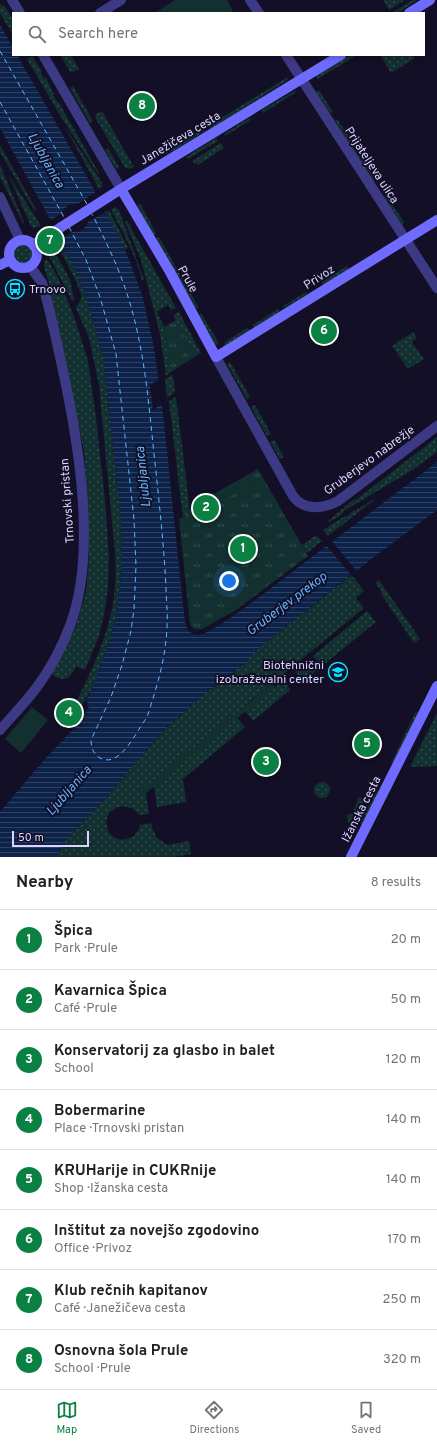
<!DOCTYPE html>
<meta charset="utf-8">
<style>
body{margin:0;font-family:Overpass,sans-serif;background:#f6f6f6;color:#202124}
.scale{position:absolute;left:12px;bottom:10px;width:77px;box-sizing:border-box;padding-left:4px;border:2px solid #d9d4ff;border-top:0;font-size:11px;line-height:14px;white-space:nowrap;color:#d9d4ff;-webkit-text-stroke:3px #130f26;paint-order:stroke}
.you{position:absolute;left:229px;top:581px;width:14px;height:14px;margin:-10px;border:3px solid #fff;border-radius:50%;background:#1a73e8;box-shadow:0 0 0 6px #1a73e833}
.badge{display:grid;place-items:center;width:26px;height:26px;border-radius:50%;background:#0b8043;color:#fff;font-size:13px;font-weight:700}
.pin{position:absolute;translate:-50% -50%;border:2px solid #fff;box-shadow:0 1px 4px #0006}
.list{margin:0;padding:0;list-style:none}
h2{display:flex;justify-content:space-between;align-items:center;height:52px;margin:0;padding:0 16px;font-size:17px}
h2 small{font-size:13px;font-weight:400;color:#757577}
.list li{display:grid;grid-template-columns:26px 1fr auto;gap:12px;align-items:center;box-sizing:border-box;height:60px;padding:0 16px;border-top:1px solid #e0e0e0}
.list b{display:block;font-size:15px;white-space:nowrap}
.list p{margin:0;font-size:13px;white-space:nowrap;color:#757577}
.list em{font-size:13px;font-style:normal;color:#757577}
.icon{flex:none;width:22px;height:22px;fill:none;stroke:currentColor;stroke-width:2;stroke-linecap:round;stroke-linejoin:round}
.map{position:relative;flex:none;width:437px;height:857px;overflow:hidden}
.search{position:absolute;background:#fff;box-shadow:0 2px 6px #0003;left:12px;right:12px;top:12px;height:44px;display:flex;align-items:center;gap:10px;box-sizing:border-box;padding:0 14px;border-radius:0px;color:#757577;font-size:15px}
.sheet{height:532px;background:#fff}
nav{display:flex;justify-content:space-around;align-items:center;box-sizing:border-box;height:56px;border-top:1px solid #e0e0e0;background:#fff;font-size:11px;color:#757577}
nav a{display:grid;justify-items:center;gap:2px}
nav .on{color:#0b8043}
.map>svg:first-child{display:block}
</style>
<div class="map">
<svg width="437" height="857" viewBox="0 0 437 857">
<defs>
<pattern id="grass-dots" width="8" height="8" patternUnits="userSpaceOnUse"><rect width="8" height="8" fill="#12302f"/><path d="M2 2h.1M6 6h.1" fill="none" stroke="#344d4e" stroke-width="1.8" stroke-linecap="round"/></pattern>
<pattern id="park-tufts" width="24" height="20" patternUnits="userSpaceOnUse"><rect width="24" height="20" fill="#12302f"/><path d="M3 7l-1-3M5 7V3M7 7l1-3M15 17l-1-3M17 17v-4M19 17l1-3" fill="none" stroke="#344d4e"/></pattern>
<pattern id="water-rules" width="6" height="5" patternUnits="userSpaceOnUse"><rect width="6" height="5" fill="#0c2248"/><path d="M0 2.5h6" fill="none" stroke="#2f4163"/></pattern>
</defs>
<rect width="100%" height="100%" fill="#130f26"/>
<path fill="url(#grass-dots)" d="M 383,0 L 405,0 L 389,10 Z
M 413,0 L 418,0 L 397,13 L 391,13 Z
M 0,3 L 2,6 L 4,5 L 13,20 L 13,35 L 0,13 Z
M 60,55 L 71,55 L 79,69 L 71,73 Z
M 351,55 L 357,55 L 318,79 L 316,76 Z
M 380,55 L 413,55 L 415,58 L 391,73 Z
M 31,56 L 33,57 L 42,72 L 41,73 L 44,79 L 46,78 L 54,94 L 53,95 L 57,102 L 58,101 L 99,173 L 98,174 L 58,112 L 27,59 Z
M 286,78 L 289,79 L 286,81 L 210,129 L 208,126 Z
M 73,86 L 93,121 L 90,123 L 70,88 Z
M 296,90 L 295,93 L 263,113 L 262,110 Z
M 319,90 L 333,112 L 330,113 L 316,92 Z
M 102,111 L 134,167 C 130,169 127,170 124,166 L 95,117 L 96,114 Z
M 249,118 L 251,120 L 225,136 L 224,134 Z
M 337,119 L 376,179 L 374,181 L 367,170 L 365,171 L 350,147 L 351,146 L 335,120 Z
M 65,127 L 102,183 L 102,187 L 99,189 Z
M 203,129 L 205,131 L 173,151 L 166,153 L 171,148 Z
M 216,138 L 218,141 L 188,159 L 186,157 Z
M 221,143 L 224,148 L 198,165 L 192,161 Z
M 0,145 L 36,209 L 34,210 L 0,152 Z
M 108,148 L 119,167 L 116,169 L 105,150 Z
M 0,165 L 24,222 L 23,223 L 0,177 Z
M 9,176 L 41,226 L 35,228 L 31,226 Z
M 386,195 L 404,222 L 403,226 L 384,197 Z
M 140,203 L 156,233 L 153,235 L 137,205 Z
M 115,207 L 119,210 L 144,280 L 142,280 C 136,255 123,232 111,210 Z
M 109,210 L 128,248 L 125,250 L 106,212 Z
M 127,221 L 176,308 L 171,310 L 168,305 L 157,311 L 164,327 L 171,372 L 166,376 L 160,334 L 145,275 L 141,260 L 125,222 Z
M 159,237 L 199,308 L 196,309 L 156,239 Z
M 59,240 L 74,267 L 88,303 L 103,357 L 121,521 L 122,567 L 117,611 L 112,633 L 93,687 L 82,705 L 77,700 C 92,671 105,641 112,609 C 116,591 116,571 115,553 L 99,385 L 89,338 L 76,308 L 82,297 L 76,281 L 56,242 Z
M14 254a9 9 0 1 1 18 0a9 9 0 1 1-18 0Z
M 51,246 L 70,279 L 74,300 L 72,301 L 47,252 L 48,249 Z
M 45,260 L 48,260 L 58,278 L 75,319 L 88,361 L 96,417 L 105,501 L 109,557 L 108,588 L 104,615 L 99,636 L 85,670 L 76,666 C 71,679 64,683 51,674 L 76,626 L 86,592 L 89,557 L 88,512 L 84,452 L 67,369 L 48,287 L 50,286 L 44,267 Z
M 347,266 L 349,269 L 323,285 L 322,282 Z
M 306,292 L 307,294 L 284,308 L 283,306 Z
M 278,309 L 279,312 L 254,327 L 253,325 Z
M 179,312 L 201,353 L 196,356 L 173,315 Z
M 201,313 L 219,343 L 216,345 L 199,315 Z
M 247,328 L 250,330 L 224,346 L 225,342 Z
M 413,332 L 417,338 L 412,342 L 424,359 L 408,369 L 392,346 Z
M 230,362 L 250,397 L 247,399 L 227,364 Z
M 173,375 L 175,392 L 167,398 L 165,379 Z
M 176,397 L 190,511 L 185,517 L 183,518 L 169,401 Z
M 255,405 L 271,434 L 267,436 L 251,407 Z
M 437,437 L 437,452 L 414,469 L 344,511 L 340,516 L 329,522 L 328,521 L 353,500 L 357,499 Z
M 274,440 L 284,457 L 280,459 L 270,442 Z
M 383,493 L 328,536 L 323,530 L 345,516 L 346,517 L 354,510 L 355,511 L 364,505 L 365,505 L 373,499 L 374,500 Z
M 316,535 L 322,541 L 307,553 L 302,545 Z
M 352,575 L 364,591 L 356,598 L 364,608 L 142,790 L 146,794 L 149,814 L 139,815 C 129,799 102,807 107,827 C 112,846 137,842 140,825 L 151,823 L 153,831 L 154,831 L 156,837 L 167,845 L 189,841 L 191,854 L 174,857 L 56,857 L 65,841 L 103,801 L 165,729 L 205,694 L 242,666 L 260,647 Z
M 379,580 L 420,639 L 414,643 L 381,594 L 382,592 L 375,582 Z
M 367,611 L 376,622 L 322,666 L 313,656 Z
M 310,658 L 319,669 L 303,681 L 295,671 Z
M 284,680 L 290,690 L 253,721 L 245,711 Z
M 416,711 L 418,712 L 394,760 L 390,765 Z
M 437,713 L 437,766 L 410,767 Z
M 237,718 L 245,727 L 182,780 L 184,784 L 186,802 L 157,807 L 154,786 Z
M314 790a8 8 0 1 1 16 0a8 8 0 1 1-16 0Z
M 378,788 L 377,795 L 362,825 L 360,824 Z
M 359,797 L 366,801 L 357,819 L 348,823 L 347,815 L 352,814 Z"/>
<path fill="url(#park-tufts)" d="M 176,320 L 196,356 L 171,372 L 164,327 Z
M 258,469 L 308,556 L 236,610 L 202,629 C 196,630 191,629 190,623 L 179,519 L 185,517 L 194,505 Z"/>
<path fill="#12302f" d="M 175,0 L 227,0 L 233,11 L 229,13 L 157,13 L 156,12 Z
M 252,478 L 255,482 L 222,501 L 219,496 Z
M 272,684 L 275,687 L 145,794 L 141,790 Z
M 32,707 L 48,720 L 21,753 L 5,739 Z"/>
<path fill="url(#water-rules)" d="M 0,25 L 13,47 L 13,55 L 17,55 L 95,191 L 121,241 L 130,262 L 143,298 L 154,347 L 164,422 L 183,605 C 185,616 183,634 198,635 C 214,635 291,572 308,560 C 351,527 394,495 437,462 L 437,510 L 374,557 L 260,647 L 242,666 L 205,694 L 165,729 L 103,801 L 65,841 L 56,857 L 0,857 L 0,812 L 44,760 L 78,724 L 89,707 L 87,705 L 88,703 L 86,701 L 93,687 L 112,633 L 117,611 L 122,567 L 121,521 L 103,357 L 88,303 L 74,267 L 59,240 L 50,219 L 0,128 Z"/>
<path fill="#130f26" d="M 97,191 L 108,211 L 89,221 L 85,227 L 81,231 L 72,232 L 58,241 L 49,221 L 61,214 L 68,205 L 78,204 Z
M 160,379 L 163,403 L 153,410 L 150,385 Z
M 331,540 L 358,573 L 353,577 L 325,544 Z"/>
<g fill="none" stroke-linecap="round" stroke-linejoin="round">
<path stroke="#62b6ff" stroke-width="1" stroke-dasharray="5 4" stroke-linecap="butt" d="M 0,51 L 88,206
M 0,102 L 65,219
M 69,227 L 86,260 L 100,297 L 116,354 L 134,519 L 136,566 L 134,609 L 131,631 L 122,665 L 111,697 L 91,740 C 91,747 93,754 100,758 C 119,768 134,736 143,723 C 148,717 150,709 152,701 C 160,677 166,652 167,627 C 168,614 166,600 166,587 C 164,548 160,510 156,472 C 150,421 147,368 134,318 C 125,281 109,247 92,214"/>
<path stroke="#3d3a85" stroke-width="10" d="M 12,0 L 20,13
M 250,0 L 259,13
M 100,13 L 121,0
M 43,55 L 121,189
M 286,55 L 437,288
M 0,197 L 20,240
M 216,357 L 293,496 C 304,511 323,509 338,501 L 437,426
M 0,730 C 12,716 26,702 37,687 C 51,668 63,645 71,623 C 98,548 77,433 60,357 C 55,334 50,311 44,289 L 42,283 L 30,266"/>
<path stroke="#6f6bff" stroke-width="10" d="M 409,13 L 430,0
M 121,189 L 170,272 L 216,357 L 437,220
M9 254a14 14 0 1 1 28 0a14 14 0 1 1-28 0Z
M 33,245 L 121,189 L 341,55
M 0,265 L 10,260
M 351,857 L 437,686"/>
</g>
<defs>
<symbol id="bus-ring" viewBox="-11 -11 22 22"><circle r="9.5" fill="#130f26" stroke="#00e5ff" stroke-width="1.5"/><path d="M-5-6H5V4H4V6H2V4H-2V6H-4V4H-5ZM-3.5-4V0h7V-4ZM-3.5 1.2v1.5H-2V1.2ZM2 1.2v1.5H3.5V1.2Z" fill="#00e5ff"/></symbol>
<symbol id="school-ring" viewBox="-11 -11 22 22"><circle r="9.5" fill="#130f26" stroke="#00e5ff" stroke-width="1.5"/><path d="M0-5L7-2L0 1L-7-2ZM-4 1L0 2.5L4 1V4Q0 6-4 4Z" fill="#00e5ff"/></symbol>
</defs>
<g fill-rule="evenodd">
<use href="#bus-ring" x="4" y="278" width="22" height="22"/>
<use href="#school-ring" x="327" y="661" width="22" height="22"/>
</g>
<g text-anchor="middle" stroke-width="4" stroke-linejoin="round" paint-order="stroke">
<g font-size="12" fill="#d9d4ff" stroke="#130f26">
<text transform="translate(180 138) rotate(-31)" y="4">Janežičeva cesta</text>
<text transform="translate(372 165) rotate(57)" y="4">Prijateljeva ulica</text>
<text transform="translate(319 277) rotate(-32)" y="4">Privoz</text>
<text transform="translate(188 279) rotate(61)" y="4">Prule</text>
<text transform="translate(369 460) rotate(-36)" y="4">Gruberjevo nabrežje</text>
<text transform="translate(67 501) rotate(-94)" y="4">Trnovski pristan</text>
<text transform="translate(361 809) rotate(-63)" y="4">Ižanska cesta</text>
</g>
<g font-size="12" fill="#d9d4ff" stroke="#130f26" text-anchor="start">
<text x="29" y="293">Trnovo</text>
<text x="324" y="669" text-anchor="end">Biotehnični<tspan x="324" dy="14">izobraževalni center</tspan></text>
</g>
<g font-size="13" font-style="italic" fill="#62b6ff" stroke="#130f26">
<text transform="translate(47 160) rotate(61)" y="5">Ljubljanica</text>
<text transform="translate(142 477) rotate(-96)" y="5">Ljubljanica</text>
<text transform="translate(286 603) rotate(-37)" y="5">Gruberjev prekop</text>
<text transform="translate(68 790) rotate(-49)" y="5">Ljubljanica</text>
</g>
</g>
</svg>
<div class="scale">50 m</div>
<div class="you"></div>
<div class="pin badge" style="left:243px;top:549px">1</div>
<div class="pin badge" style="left:206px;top:508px">2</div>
<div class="pin badge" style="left:266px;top:762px">3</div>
<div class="pin badge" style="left:69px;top:713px">4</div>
<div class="pin badge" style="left:367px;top:744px">5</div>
<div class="pin badge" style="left:324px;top:331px">6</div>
<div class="pin badge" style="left:50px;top:241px">7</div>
<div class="pin badge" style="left:142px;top:106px">8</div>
<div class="search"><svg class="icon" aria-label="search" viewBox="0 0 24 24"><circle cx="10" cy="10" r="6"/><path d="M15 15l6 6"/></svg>Search here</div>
</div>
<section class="sheet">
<h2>Nearby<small>8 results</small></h2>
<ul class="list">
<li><span class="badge">1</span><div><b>Špica</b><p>Park · Prule</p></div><em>20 m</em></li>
<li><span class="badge">2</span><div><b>Kavarnica Špica</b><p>Café · Prule</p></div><em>50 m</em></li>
<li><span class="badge">3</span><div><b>Konservatorij za glasbo in balet</b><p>School</p></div><em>120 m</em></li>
<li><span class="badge">4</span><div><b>Bobermarine</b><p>Place · Trnovski pristan</p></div><em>140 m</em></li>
<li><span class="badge">5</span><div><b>KRUHarije in CUKRnije</b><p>Shop · Ižanska cesta</p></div><em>140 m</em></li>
<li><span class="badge">6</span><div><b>Inštitut za novejšo zgodovino</b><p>Office · Privoz</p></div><em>170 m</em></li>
<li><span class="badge">7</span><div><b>Klub rečnih kapitanov</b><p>Café · Janežičeva cesta</p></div><em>250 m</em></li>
<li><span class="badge">8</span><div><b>Osnovna šola Prule</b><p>School · Prule</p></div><em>320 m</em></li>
</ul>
</section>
<nav>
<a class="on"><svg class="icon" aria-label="map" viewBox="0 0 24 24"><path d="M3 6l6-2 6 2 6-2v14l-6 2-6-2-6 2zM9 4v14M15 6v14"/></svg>Map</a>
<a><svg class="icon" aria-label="directions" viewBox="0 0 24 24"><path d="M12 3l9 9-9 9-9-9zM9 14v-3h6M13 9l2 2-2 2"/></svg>Directions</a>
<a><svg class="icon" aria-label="saved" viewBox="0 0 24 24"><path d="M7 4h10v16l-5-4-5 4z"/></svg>Saved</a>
</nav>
